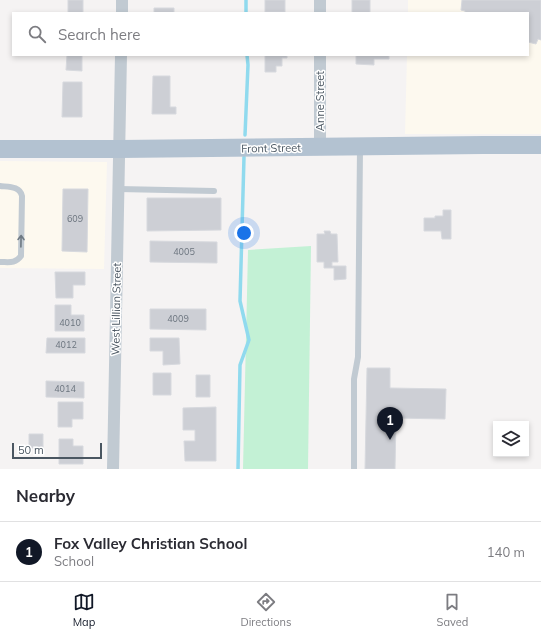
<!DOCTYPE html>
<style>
body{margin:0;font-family:Mulish,sans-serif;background:#f2f2f3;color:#2b2b33}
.controls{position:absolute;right:12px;bottom:12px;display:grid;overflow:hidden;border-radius:0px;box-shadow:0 2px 6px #0003}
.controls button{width:36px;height:36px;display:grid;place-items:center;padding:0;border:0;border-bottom:1px solid #e1e1e2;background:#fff;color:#2b2b33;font:20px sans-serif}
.scale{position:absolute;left:12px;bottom:10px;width:90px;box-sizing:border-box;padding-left:4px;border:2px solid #4a5661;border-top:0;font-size:11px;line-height:14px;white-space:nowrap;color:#4a5661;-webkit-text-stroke:3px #fff;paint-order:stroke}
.you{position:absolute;left:244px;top:233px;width:14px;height:14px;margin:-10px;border:3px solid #fff;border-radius:50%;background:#1a73e8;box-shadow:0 0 0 6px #1a73e833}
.badge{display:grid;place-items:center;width:26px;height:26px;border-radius:50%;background:#111827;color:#fff;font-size:13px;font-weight:700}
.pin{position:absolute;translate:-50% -33px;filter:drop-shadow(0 1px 2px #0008)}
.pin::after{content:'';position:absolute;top:21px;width:14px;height:12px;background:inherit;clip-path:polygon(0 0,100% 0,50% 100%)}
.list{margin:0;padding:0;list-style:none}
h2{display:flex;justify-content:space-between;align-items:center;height:52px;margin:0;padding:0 16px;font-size:17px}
h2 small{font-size:13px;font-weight:400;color:#7c7c81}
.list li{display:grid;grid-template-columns:26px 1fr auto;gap:12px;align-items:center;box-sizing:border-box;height:60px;padding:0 16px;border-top:1px solid #e1e1e2}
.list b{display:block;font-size:15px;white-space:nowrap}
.list p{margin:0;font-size:13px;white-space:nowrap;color:#7c7c81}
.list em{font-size:13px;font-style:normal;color:#7c7c81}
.icon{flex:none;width:22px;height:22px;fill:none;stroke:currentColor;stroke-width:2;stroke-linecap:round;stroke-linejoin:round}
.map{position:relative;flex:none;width:541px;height:469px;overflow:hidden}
.search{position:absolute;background:#fff;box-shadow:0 2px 6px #0003;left:12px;right:12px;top:12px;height:44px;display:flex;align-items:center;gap:10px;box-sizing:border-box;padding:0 14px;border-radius:0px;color:#7c7c81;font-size:15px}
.sheet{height:112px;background:#fff}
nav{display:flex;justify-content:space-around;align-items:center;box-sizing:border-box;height:56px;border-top:1px solid #e1e1e2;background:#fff;font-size:11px;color:#7c7c81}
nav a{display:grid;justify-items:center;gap:2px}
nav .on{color:#111827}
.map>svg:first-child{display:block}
</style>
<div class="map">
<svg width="541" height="469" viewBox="0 0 541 469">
<rect width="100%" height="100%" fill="#f5f3f3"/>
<path fill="#fdf9ef" d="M 408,0 L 541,0 L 541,134 L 405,134 L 407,55 L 528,55 L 528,13 L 408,13 Z
M 0,161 L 107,162 L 104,269 L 0,268 Z"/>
<path fill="#c3f1d5" d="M 311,246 L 308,469 L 243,469 L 248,250 Z"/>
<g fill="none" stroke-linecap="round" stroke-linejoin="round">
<path stroke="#90daee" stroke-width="3.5" d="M 246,13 L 246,0
M 245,135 L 248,65 L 247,55
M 238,469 L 240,365 L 249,340 L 240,301 L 244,157"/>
</g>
<path fill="#cdcfd5" stroke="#d7d9de" d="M 68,0 L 83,0 L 83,13 L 68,13 Z
M 265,0 L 285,0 L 285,12 L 265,12 Z
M 352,0 L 370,0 L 370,13 L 352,13 Z
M 462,0 L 541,0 L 541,40 L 538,39 L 536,44 L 528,42 L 528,13 L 465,13 L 465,11 L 461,10 Z
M 154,8 L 174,8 L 174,13 L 154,13 Z
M 67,55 L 82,55 L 82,71 L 66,70 Z
M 265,55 L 287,55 L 287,58 L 282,58 L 282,66 L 276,66 L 276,72 L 265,72 Z
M 356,55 L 389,55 L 389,59 L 374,59 L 374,65 L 356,64 Z
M 153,76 L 170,76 L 170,107 L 176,107 L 176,114 L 152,114 Z
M 63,82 L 82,82 L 82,117 L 62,117 Z
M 63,189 L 88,189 L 87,252 L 62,251 Z
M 147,198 L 221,198 L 221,230 L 147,231 Z
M 443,210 L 451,210 L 451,239 L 442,239 L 441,231 L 424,231 L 424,218 L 435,218 L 435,216 L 443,216 Z
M 324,231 L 330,231 L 331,234 L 337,234 L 338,262 L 332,262 L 332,266 L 346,266 L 346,279 L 334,280 L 334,268 L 324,268 L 324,262 L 317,262 L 317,234 L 325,234 Z
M 150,241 L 217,242 L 217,263 L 150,262 Z
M 55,272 L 85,272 L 85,285 L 73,285 L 73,298 L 56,298 Z
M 55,305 L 71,305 L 71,315 L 84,315 L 84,331 L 55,331 Z
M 150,309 L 206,309 L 206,330 L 150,329 Z
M 47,338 L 85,338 L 85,353 L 46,353 Z
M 150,338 L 179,338 L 180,364 L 163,365 L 163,351 L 150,351 Z
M 367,368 L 390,368 L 390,388 L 446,389 L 445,419 L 396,418 L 395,469 L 365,469 Z
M 153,373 L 171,373 L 171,395 L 153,395 Z
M 196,375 L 210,375 L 210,397 L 196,397 Z
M 46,381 L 84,382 L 84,398 L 46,397 Z
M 58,402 L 83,402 L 83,419 L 72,419 L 72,427 L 58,427 Z
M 216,407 L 216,461 L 185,461 L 184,441 L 195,441 L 195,430 L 183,430 L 183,408 Z
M 29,434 L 43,434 L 43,448 L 29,448 Z
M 59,439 L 73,439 L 73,446 L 83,446 L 83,464 L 59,464 Z"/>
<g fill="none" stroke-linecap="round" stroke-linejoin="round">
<path stroke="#c1cad2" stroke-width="6" d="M 0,186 C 9,187 20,186 22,196 L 21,256 C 15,264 9,262 0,262
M 119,189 L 214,191
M 354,469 L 354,379 L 358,357 L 360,148"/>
<path stroke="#c1cad2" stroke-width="12" d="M 122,13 L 122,0
M 320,13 L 320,0
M 320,147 L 320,55
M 113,469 L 121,55"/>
<path stroke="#b3c2d1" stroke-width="18" d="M 0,149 L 120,149 L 483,145 L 541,145"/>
</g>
<defs><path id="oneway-shaft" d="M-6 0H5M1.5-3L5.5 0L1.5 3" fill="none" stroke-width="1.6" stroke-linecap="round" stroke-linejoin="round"/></defs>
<use stroke="#6e7983" href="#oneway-shaft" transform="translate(21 241) rotate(-89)"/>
<g text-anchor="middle" stroke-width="3" stroke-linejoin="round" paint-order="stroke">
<g font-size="9" fill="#6b747e">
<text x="75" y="222">609</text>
<text x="184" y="255">4005</text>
<text x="178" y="322">4009</text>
<text x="70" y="326">4010</text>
<text x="66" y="348">4012</text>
<text x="65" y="392">4014</text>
</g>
<g font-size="11" fill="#4a5661" stroke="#fff">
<text transform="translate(320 101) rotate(-90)" y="4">Anne Street</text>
<text transform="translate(271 148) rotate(-1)" y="4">Front Street</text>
<text transform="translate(116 309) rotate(-89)" y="4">West Lillian Street</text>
</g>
</g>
</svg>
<div class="controls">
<button><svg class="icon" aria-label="layers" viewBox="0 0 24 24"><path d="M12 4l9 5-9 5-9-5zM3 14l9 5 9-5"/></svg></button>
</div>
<div class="scale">50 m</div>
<div class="you"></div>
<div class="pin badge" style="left:390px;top:440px">1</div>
<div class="search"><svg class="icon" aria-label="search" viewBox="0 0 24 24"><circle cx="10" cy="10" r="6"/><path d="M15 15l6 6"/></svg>Search here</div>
</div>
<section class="sheet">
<h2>Nearby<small></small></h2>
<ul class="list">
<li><span class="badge">1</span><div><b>Fox Valley Christian School</b><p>School</p></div><em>140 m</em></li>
</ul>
</section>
<nav>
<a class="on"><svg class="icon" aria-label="map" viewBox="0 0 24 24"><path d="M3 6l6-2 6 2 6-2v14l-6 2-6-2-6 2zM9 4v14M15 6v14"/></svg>Map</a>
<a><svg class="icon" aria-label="directions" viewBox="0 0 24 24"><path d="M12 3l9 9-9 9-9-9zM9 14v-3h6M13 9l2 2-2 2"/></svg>Directions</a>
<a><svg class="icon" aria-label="saved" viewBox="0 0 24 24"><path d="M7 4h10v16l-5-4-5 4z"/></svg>Saved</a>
</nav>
